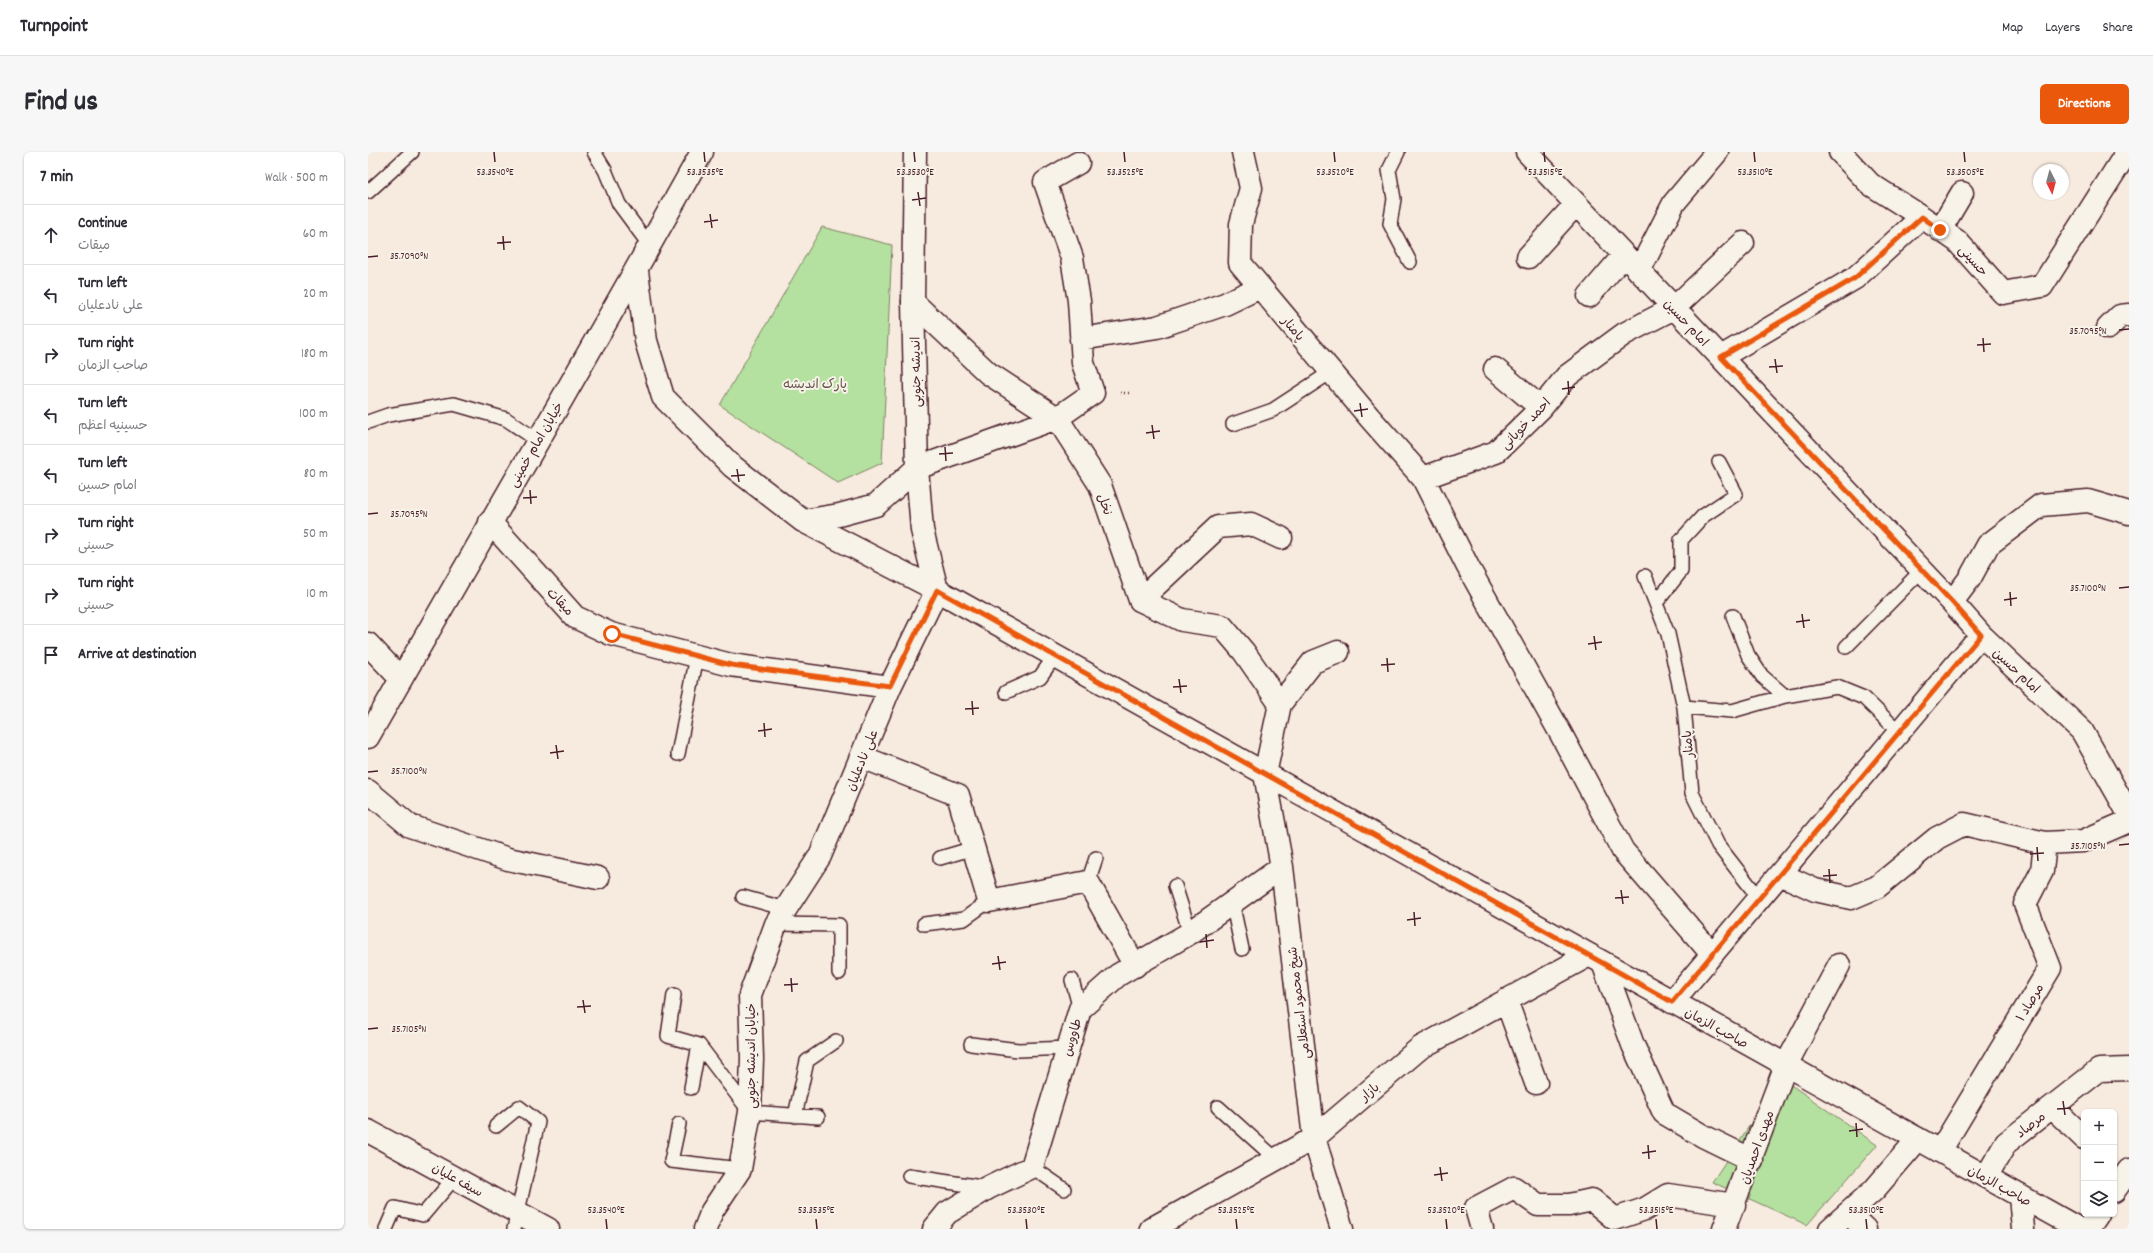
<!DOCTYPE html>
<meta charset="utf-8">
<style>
body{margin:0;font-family:Dekko,"Playpen Sans Arabic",sans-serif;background:#f7f7f7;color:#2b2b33}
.controls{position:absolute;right:12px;bottom:12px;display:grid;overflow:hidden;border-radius:6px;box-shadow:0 1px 3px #0004}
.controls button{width:36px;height:36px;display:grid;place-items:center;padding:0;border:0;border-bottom:1px solid #e1e1e2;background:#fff;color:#2b2b33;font:20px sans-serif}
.compass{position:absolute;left:1665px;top:12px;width:36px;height:36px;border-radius:50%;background:#fff;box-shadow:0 1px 3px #0004;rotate:174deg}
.stop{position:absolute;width:12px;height:12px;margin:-9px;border:3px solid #ea580c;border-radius:50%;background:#fff}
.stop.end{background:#ea580c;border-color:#fff;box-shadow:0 1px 4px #0008}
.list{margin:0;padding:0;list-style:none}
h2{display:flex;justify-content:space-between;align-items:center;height:52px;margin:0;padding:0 16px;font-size:17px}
h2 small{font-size:13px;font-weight:400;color:#7c7c81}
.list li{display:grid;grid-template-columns:26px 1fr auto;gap:12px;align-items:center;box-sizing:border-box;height:60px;padding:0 16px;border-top:1px solid #e1e1e2}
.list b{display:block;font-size:15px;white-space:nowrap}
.list p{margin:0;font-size:13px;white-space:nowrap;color:#7c7c81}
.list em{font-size:13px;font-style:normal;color:#7c7c81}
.icon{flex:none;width:22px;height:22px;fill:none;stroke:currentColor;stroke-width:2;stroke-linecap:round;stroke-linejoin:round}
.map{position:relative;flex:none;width:1761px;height:1077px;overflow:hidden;border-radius:6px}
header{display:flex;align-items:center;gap:24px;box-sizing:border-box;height:56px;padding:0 20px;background:#fff;border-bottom:1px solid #e1e1e2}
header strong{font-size:19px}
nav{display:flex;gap:22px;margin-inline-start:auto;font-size:14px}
.intro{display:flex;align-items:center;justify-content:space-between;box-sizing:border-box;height:96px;padding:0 24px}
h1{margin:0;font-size:28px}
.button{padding:10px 18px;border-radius:6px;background:#ea580c;color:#fff;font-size:14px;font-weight:700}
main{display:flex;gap:24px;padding:0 24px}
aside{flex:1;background:#fff;border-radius:6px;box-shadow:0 1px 3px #0004}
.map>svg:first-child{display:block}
</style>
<header>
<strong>Turnpoint</strong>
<nav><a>Map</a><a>Layers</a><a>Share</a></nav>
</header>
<div class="intro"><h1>Find us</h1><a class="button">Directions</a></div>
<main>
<aside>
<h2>7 min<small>Walk · 500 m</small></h2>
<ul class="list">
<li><svg class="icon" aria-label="ahead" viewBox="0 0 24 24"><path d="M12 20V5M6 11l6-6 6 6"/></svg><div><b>Continue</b><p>میقات</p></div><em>60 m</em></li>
<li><svg class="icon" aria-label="left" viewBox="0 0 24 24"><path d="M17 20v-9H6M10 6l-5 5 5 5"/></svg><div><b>Turn left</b><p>علی نادعلیان</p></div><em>20 m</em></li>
<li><svg class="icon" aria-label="right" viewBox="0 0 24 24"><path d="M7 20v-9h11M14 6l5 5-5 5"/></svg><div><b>Turn right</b><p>صاحب الزمان</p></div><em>180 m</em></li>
<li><svg class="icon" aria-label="left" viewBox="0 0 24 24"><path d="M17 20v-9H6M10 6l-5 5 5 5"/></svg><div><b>Turn left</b><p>حسینیه اعظم</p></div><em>100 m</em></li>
<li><svg class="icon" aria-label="left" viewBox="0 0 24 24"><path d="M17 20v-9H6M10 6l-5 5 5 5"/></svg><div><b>Turn left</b><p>امام حسین</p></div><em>80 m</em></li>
<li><svg class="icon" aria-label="right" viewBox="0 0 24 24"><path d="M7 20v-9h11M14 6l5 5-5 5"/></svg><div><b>Turn right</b><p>حسینی</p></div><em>50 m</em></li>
<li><svg class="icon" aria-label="right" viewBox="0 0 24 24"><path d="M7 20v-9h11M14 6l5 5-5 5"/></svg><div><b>Turn right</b><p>حسینی</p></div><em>10 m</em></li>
<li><svg class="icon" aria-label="arrive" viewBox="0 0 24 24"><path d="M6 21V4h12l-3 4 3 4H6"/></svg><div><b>Arrive at destination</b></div></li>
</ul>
</aside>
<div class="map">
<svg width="1761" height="1077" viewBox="0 0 1761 1077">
<rect width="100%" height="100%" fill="#f7ebdf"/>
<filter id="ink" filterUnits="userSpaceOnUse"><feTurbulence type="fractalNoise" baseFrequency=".025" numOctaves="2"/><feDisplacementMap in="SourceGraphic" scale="8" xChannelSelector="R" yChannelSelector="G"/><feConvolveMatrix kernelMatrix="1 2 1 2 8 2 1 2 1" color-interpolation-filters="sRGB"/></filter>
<g filter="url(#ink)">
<path fill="#b4e19f" stroke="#7f8065" d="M 454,75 L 524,93 L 514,311 L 470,331 L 352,253 Z
M 1413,926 L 1509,993 L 1439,1073 L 1344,1030 Z"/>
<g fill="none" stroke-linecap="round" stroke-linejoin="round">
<defs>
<path id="lane" d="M 226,0 L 237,18 L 251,52 L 282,94
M 1030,0 L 1021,18 L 1026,47 L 1022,72 L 1042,110
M 0,40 L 44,0
M 0,270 L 20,263 L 86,252 L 138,267 L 169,288
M 865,272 L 905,258 L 963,220
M 1277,424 L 1300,482 L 1316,555 L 1324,641 L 1350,693 L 1391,746
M 1288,451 L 1313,419 L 1313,388 L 1335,364 L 1368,342 L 1351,310
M 1365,464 L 1380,503 L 1394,524 L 1417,544
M 1478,495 L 1554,418
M 638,540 L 672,525 L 687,504
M 1316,555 L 1364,559 L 1417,544 L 1469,535 L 1496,546 L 1531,580
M 310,602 L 329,504
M 572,706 L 606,696
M 720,730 L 728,706
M 807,734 L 822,781
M 375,745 L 418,757
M 864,750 L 874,797
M 408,772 L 471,773 L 471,821
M 556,772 L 596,767 L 621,749
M 704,828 L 712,857
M 306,843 L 300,884 L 331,893 L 382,960 L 450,965
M 603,892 L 650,898 L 700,896
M 323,936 L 331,893
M 850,955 L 908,1007
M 427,964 L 439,909 L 468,889
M 311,972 L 303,1009 L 372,1017
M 128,974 L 151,955 L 170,970 L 146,1077
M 664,1015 L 696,1037
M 541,1024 L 620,1036
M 18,1077 L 27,1056 L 55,1063 L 87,1025"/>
<path id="street" d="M 875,0 L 883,36 L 873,72 L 872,111 L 1002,266 L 1055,326 L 1100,415 L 1193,582 L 1255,699 L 1344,802
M 1159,0 L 1584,450 L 1613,483 L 1714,579 L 1761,662
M 1472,0 L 1502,32 L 1554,65
M 1572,78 L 1594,41
M 1160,105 L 1208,52
M 1271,119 L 1306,51 L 1349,0
M 1221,144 L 1256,103
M 545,150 L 620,221 L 689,266 L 732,333 L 772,448 L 814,468 L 854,474 L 876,500 L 912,552
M 1740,176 L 1752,164 L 1761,163
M 713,187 L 789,175 L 857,152 L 892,135
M 1353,205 L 1487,126 L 1554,65 L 1589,89 L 1635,141 L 1674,134 L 1759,0
M 1127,217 L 1173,256
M 549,316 L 689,266 L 725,241 L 715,211 L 711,149 L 704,106 L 677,30 L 710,11
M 1055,326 L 1128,300 L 1173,256 L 1199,224 L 1256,182 L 1306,156 L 1375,91
M 122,370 L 207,465 L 243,482 L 363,513 L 522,535
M 772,448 L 850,375 L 883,372 L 913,386
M 1584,450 L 1602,426 L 1620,393 L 1673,353 L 1720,349 L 1761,361
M 0,492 L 33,527
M 970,500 L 945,510 L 912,552 L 897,622 L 914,715 L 946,986 L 974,1077
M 494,605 L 590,643 L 621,749 L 720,730 L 767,814
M 0,639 L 42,674 L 140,707 L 230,726
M 1412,722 L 1447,738 L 1483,746 L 1509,735 L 1569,686 L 1596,672 L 1677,691 L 1715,689 L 1761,669
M 1235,811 L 1265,893 L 1296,961 L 1335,984 L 1384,1008
M 1138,848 L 1168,931
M 1304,850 L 1613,483
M 1684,955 L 1716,986
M 0,979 L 180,1077
M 1572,999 L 1682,816 L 1657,752 L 1674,719 L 1677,691
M 1618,1025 L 1638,991 L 1731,918 L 1761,917
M 1746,1039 L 1761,1018
M 1652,1044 L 1655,1077
M 1480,1061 L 1497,1077
M 337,1077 L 344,1059 L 372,1017 L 382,960 L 384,907 L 382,843 L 408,772 L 452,704 L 522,535 L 569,438
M 566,1077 L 579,1061 L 620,1036 L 664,1015 L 712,857 L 750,823 L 822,781 L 914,715
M 783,1077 L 946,986 L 1052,896 L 1221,803
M 1114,1077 L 1108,1056 L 1146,1036 L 1170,1053 L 1201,1053 L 1224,1048 L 1247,1067 L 1277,1057 L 1300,1043 L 1366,1053
M 1356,1077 L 1418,913 L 1471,813
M 1462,1077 L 1506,1038 L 1550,987
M 1720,1077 L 1730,1062"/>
<path id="secondary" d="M 547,0 L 545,150 L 549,316 L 554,378 L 569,438
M 269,119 L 278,189 L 295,245 L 364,314 L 435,369 L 569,438 L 1711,1077
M 435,369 L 471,363 L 508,353 L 549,316
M 0,585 C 111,390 225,196 334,0"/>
</defs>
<use href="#lane" stroke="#4a1f2b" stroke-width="16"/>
<use href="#street" stroke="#4a1f2b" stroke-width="25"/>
<use href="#secondary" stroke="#4a1f2b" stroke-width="25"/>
<path stroke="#4a1f2b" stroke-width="2.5" stroke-dasharray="1 3" stroke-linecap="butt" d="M 752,241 L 764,241"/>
<use href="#lane" stroke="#f7f3e8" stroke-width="13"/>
<use href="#street" stroke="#f7f3e8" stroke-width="22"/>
<use href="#secondary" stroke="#f7f3e8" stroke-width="22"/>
</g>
</g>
<g fill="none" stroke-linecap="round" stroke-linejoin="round" filter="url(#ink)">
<path stroke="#ea580c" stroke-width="5" d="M 244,482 L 363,513 L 522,534 L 569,438 L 1304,850 L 1613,483 L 1584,450 L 1353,205 L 1487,126 L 1554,65 L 1572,78"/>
</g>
<path fill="none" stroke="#4a1f2b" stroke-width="1.5" d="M 126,0 L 127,10M 336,0 L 337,10M 546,0 L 547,10M 756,0 L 757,10M 966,0 L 967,10M 1176,0 L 1177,10M 1386,0 L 1387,10M 1596,0 L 1597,10M 550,40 L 552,54M 544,48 L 558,46M 342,62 L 344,76M 336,70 L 350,68M 135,84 L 136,98M 129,91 L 143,90M 0,105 L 10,104M 1751,178 L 1761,177M 1615,186 L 1616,200M 1609,193 L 1623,192M 1407,207 L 1409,221M 1401,215 L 1415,214M 1200,229 L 1201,243M 1194,237 L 1207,235M 992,251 L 994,265M 986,259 L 1000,257M 784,273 L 786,287M 778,281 L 792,279M 577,295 L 578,309M 571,302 L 585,301M 369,317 L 371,330M 363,324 L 377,323M 162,338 L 163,352M 155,346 L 169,345M 0,362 L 10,361M 1751,436 L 1761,435M 1642,440 L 1643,454M 1636,448 L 1649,446M 1434,462 L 1436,476M 1428,470 L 1442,468M 1226,484 L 1228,498M 1220,492 L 1234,490M 1019,506 L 1020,520M 1013,513 L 1027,512M 811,527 L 813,541M 805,535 L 819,534M 604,549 L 605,563M 597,557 L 611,556M 396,571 L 397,585M 390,579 L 404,577M 188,593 L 190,607M 182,601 L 196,599M 0,620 L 10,619M 1751,693 L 1761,692M 1669,695 L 1670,709M 1662,702 L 1676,701M 1461,717 L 1462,731M 1455,724 L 1469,723M 1253,738 L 1255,752M 1247,746 L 1261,745M 1046,760 L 1047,774M 1039,768 L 1053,766M 838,782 L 839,796M 832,790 L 846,788M 630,804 L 632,818M 624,812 L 638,810M 423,826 L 424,840M 416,833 L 430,832M 215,848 L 217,861M 209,855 L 223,854M 0,877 L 10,876M 1695,949 L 1697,963M 1689,957 L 1703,956M 1488,971 L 1489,985M 1481,979 L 1495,977M 1280,993 L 1281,1007M 1274,1001 L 1288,999M 1072,1015 L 1074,1029M 1066,1023 L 1080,1021M 238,1067 L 239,1077M 448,1067 L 449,1077M 658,1067 L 659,1077M 868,1067 L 869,1077M 1078,1067 L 1079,1077M 1288,1067 L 1289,1077M 1498,1067 L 1499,1077"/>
<g text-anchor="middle" stroke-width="4" stroke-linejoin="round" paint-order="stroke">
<g font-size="13" fill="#4a1f2b" stroke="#f7f3e8">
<text transform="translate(1606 108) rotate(48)" y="5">حسینی</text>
<text transform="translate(1319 170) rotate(47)" y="5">امام حسین</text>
<text transform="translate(926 176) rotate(50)" y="5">پامنار</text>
<text transform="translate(547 220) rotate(-91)" y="5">اندیشه جنوبی</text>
<text transform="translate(1157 271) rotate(-46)" y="5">احمد خوبانی</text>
<text transform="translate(167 292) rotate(-60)" y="5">خیابان امام خمینی</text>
<text transform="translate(738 352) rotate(71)" y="5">نخل</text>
<text transform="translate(193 449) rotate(47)" y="5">میقات</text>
<text transform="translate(1649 518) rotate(43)" y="5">امام حسین</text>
<text transform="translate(1319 592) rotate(-95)" y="5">پامنار</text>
<text transform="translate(493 608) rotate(-68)" y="5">علی نادعلیان</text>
<text transform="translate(1661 850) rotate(-59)" y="5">مرصاد ۱</text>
<text transform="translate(930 851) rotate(-97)" y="5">شیخ محمود استعلامی</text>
<text transform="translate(1349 875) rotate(29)" y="5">صاحب الزمان</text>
<text transform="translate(703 885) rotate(-73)" y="5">طاووس</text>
<text transform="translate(382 904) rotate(-90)" y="5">خیابان اندیشه جنوبی</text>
<text transform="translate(1001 939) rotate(-40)" y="5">بازار</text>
<text transform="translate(1662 972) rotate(-38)" y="5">مرصاد</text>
<text transform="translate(1388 995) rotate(-70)" y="5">مهدی احمدیان</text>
<text transform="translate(90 1027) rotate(29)" y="5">سیف علیان</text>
<text transform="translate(1632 1033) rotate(29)" y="5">صاحب الزمان</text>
</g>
<g font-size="13" fill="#645048" stroke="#f7f3e8">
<text x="447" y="236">پارک اندیشه</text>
</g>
</g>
<g font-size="10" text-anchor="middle" fill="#4a1f2b" stroke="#f7f3e8" stroke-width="4" stroke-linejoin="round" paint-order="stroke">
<text x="127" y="23">53.3540°E</text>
<text x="337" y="23">53.3535°E</text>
<text x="547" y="23">53.3530°E</text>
<text x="757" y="23">53.3525°E</text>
<text x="967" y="23">53.3520°E</text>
<text x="1177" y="23">53.3515°E</text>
<text x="1387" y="23">53.3510°E</text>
<text x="1597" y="23">53.3505°E</text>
<text x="41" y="107">35.7090°N</text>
<text x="1720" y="182">35.7095°N</text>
<text x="41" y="365">35.7095°N</text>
<text x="1720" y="439">35.7100°N</text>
<text x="41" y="622">35.7100°N</text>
<text x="1720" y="697">35.7105°N</text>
<text x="41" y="880">35.7105°N</text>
<text x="238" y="1061">53.3540°E</text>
<text x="448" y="1061">53.3535°E</text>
<text x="658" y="1061">53.3530°E</text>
<text x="868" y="1061">53.3525°E</text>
<text x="1078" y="1061">53.3520°E</text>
<text x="1288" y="1061">53.3515°E</text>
<text x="1498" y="1061">53.3510°E</text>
</g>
</svg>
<div class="controls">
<button>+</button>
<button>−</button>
<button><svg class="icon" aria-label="layers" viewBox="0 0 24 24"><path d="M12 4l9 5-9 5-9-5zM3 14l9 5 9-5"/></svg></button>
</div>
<svg class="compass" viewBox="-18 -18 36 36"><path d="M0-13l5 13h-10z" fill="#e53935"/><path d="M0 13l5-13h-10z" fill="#7c7c81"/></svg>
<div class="stop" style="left:244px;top:482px"></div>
<div class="stop end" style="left:1572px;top:78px"></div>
</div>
</main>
